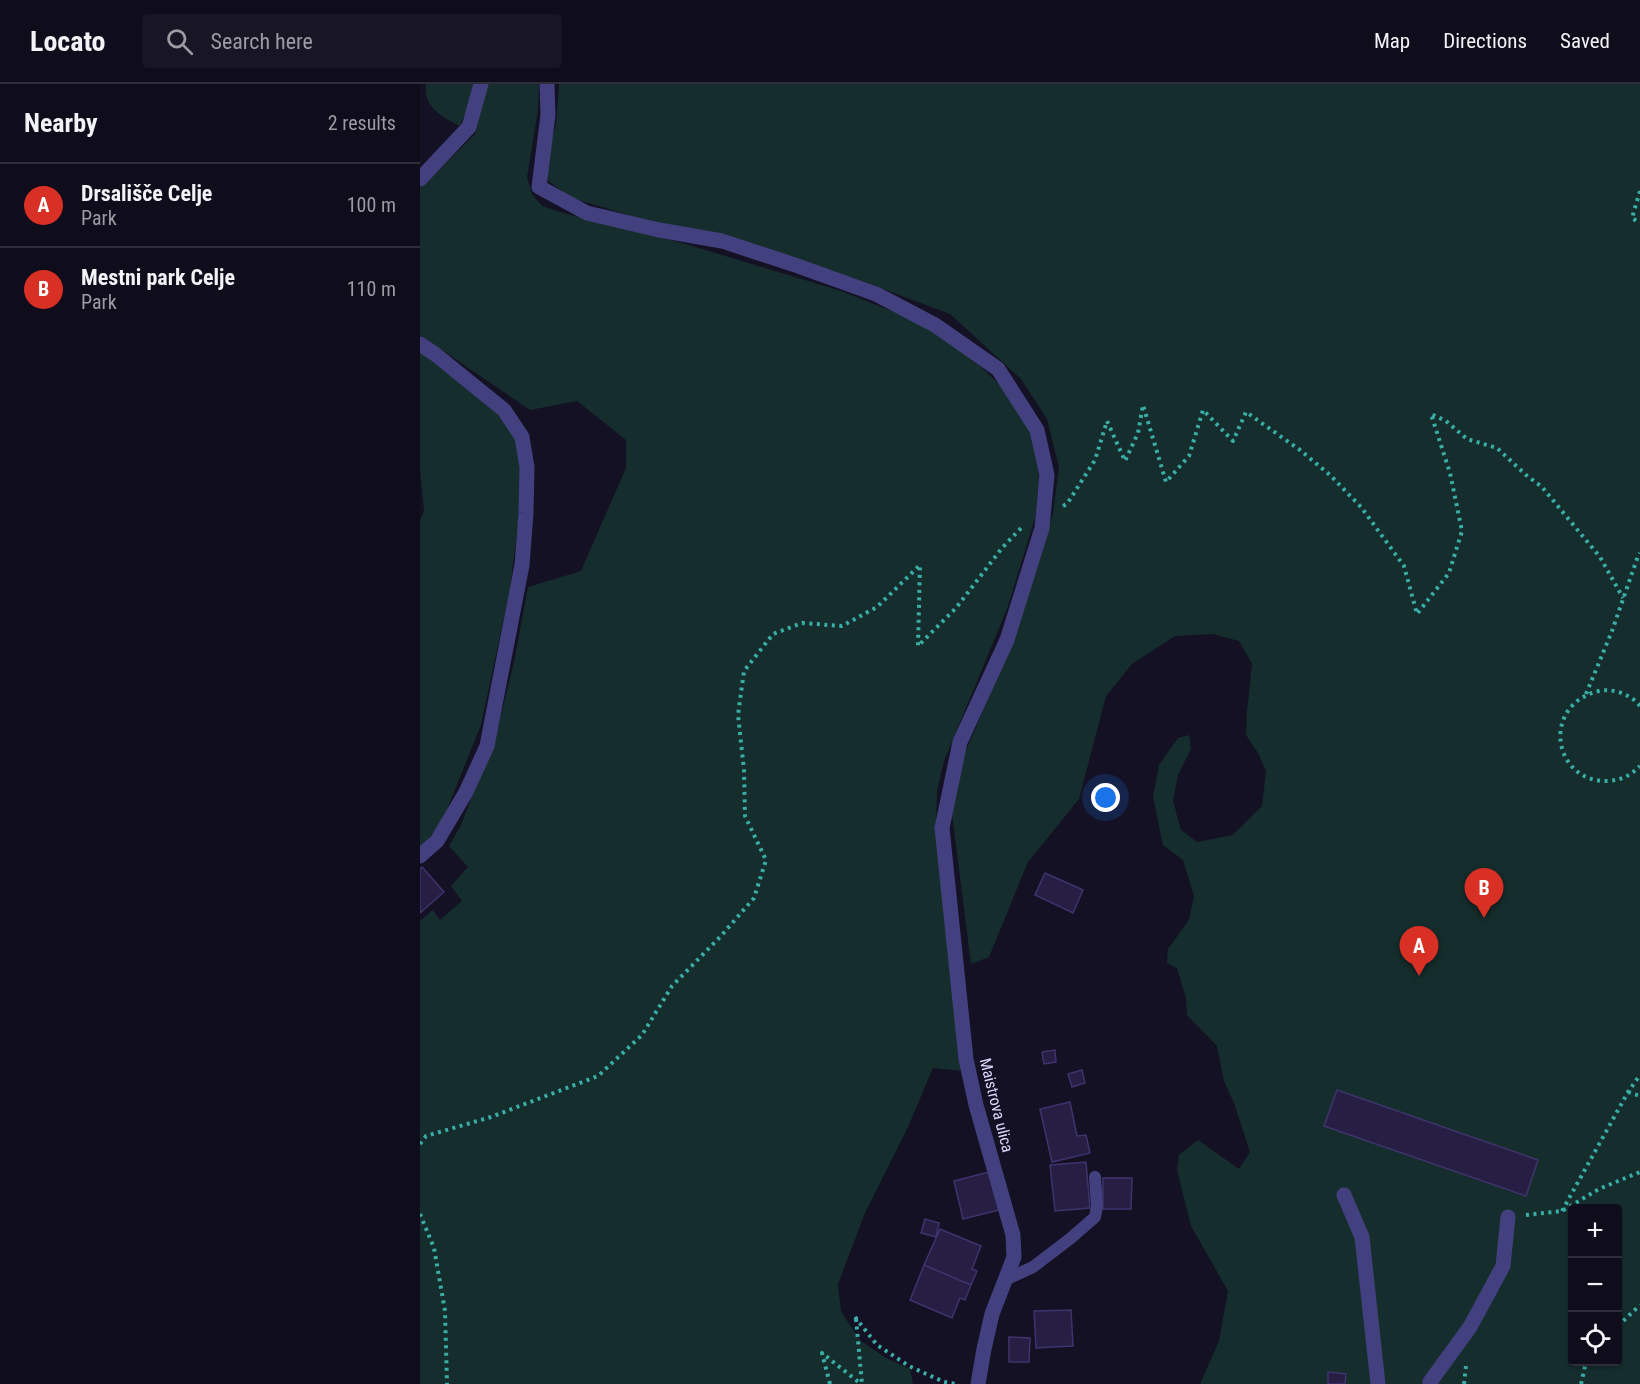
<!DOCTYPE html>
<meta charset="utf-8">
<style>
body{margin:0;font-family:"Roboto Condensed",sans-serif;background:#181624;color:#f1f3f6}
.controls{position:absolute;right:18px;bottom:18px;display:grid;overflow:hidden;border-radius:6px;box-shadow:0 2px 4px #0004}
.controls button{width:54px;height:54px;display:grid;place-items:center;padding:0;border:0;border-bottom:2px solid #2f2d3a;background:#0f0d1b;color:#f1f3f6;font:30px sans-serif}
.you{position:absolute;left:686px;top:714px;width:21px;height:21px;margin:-15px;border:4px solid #fff;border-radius:50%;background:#1a73e8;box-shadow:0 0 0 9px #1a73e833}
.badge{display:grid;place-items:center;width:39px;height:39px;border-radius:50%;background:#d93025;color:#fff;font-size:20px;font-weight:700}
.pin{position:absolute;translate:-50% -50px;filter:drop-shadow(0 2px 3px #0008)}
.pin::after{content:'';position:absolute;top:32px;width:21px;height:18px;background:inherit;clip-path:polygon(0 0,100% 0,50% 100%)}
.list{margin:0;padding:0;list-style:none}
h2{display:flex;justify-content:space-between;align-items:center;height:78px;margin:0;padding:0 24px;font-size:26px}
h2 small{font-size:20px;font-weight:400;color:#9b9ca3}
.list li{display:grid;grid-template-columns:39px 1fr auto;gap:18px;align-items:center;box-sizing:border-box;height:84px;padding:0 24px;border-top:2px solid #2f2d3a}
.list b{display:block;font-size:22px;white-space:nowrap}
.list p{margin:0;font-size:20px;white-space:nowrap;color:#9b9ca3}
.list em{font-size:20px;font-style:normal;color:#9b9ca3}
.icon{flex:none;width:33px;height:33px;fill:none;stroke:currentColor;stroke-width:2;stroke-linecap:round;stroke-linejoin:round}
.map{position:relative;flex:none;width:1220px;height:1300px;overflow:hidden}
header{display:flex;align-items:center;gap:36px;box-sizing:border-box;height:84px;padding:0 30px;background:#0f0d1b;border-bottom:2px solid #2f2d3a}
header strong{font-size:28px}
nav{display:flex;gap:33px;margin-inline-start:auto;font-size:21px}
.search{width:420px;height:54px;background:#181624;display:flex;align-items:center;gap:15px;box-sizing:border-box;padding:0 21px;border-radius:6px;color:#9b9ca3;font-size:22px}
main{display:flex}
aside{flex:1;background:#0f0d1b}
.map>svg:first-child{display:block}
</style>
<header>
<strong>Locato</strong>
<div class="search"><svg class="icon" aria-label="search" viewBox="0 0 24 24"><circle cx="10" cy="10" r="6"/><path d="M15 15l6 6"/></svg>Search here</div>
<nav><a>Map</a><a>Directions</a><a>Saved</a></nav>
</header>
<main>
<aside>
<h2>Nearby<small>2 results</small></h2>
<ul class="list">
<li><span class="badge">A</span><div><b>Drsališče Celje</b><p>Park</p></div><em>100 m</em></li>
<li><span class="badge">B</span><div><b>Mestni park Celje</b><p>Park</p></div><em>110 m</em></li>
</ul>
</aside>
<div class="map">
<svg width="1220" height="1300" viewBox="0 0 1220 1300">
<rect width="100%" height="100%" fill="#141124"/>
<path fill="#152e2d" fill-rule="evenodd" d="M 6,0 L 55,0 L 55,5 L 40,42 C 22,33 3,23 6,0 Z
M 68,0 L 119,0 L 118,26 L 107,93 L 112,110 L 122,122 L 147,130 L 269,161 L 421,207 L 494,236 L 524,253 L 558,280 L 585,306 L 609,338 L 620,390 L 615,434 L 587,525 L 524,677 L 517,707 L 516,744 L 542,987 L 513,984 L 488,1043 L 445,1129 L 418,1200 L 421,1228 L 441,1257 L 466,1274 L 490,1285 L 493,1300 L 0,1300 L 0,837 L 13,826 L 20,836 L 42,817 L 31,802 L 48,783 L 29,762 L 41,741 L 78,643 L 94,578 L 108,503 L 161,487 L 206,384 L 206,356 L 157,317 L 110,326 L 0,251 L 0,103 L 8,97 L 55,50 Z
M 139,0 L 1220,0 L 1220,1300 L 780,1300 L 799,1257 L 808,1207 L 771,1142 L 757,1086 L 759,1071 L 778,1056 L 819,1085 L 830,1068 L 814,1019 L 804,997 L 797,962 L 767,931 L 766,914 L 757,884 L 747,879 L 748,865 L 769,836 L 774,812 L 763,776 L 743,761 L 733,713 L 739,681 L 758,654 L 769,651 L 771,665 L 758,691 L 753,717 L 761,746 L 777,758 L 813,751 L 842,722 L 846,687 L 838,669 L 826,651 L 827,628 L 832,580 L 819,557 L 793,550 L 755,552 L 712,580 L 686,612 L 659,715 L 608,778 L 569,873 L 551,880 L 532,730 L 539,683 L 572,606 L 606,519 L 633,429 L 639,383 L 627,335 L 601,295 L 530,230 L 442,197 L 343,163 L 222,135 L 152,114 L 128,97 L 127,68 L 136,41 ZM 1152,1124 L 1198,1124 L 1198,1278 L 1152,1278 Z
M 0,267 L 73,324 L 102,364 L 104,390 L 90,505 L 61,641 L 22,738 L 0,765 L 0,437 L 4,427 L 0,385 Z"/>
<path fill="#271f43" stroke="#3f336d" stroke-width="1.5" d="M 2,783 L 24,808 L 0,829 L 0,785 Z
M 625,789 L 663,806 L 653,829 L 615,811 Z
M 635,966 L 636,978 L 624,980 L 622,968 Z
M 662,986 L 665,999 L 652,1003 L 648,990 Z
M 917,1006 L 1118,1076 L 1106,1112 L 904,1042 Z
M 650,1018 L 657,1052 L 666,1051 L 670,1069 L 632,1078 L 620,1025 Z
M 666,1078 L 670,1124 L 635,1127 L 630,1081 Z
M 569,1088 L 579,1126 L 543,1135 L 534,1097 Z
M 683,1094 L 712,1094 L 711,1125 L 683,1125 Z
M 505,1135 L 519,1139 L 516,1153 L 501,1149 Z
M 520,1145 L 561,1162 L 552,1185 L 557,1187 L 551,1201 L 504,1181 Z
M 504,1181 L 551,1201 L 545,1216 L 540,1214 L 532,1234 L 490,1216 Z
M 651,1226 L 653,1262 L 616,1264 L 614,1227 Z
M 589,1253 L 610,1254 L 609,1278 L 589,1278 Z
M 908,1288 L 926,1290 L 925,1300 L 908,1300 Z"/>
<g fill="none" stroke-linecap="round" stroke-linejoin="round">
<path stroke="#3aada7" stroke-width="4" stroke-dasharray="3 4.5" stroke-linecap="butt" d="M 1220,107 L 1212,134 L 1220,139
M 643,422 L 647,420 L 675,376 L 687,337 L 705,377 L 718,349 L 723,321 L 746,398 L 769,372 L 783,326 L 813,357 L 826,328 L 880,366 L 910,391 L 941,423 L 984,482 L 997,530 L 1029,489 L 1042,447 L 1030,389 L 1011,330 L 1026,337 L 1047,355 L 1077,364 L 1106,391 L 1122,403 L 1180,473 L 1203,514
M 1166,610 L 1192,547 L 1218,472 L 1220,469
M 1220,622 C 1211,610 1192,604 1179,607 C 1120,621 1133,699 1188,697 C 1201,696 1210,692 1220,682
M 1208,1008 L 1220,1012
M 0,1060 L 6,1052 L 71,1033 L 178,992 L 222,951 L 252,902 L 301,852 L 334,814 L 346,776 L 325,732 L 324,686 L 318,631 L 324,587 L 353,550 L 382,539 L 422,542 L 457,523 L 500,481 L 498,562 L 536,524 L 582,464 L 601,444
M 1142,1127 L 1208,1008 L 1220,991
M 0,1130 L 14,1164 L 25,1227 L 27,1300
M 1106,1131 L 1142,1127 L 1179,1105 L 1220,1088
M 435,1233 L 457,1261 L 489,1282 L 524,1298 L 536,1300
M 436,1235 L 442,1300
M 1198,1242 L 1220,1221
M 410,1300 L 402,1269 L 441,1300
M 1044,1300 L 1046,1282
M 1161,1300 L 1166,1278"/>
<path stroke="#43407f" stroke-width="12" d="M 587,1195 L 613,1183 L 651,1154 L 675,1133 L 677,1122 L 675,1093"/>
<path stroke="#43407f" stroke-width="15" d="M 127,0 L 128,31 L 119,103 L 167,129 L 239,146 L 302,157 L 375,181 L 456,210 L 515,241 L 578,285 L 617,346 L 627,391 L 622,444 L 587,556 L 540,658 L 522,744 L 546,975 L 556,1021 L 593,1151 L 594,1173 L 572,1230 L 564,1265 L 558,1300
M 0,95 L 49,43 L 61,0
M 0,260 L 15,270 L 84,326 L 102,353 L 107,383 L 106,429 L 102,481 L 67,662 L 46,708 L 17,757 L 0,772
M 924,1111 L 942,1153 L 958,1300
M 1011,1300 L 1010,1298 L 1050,1243 L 1083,1182 L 1088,1133"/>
</g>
<g text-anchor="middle" stroke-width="4.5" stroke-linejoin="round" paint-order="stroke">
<g font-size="16" fill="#dcd8fb" stroke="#141124">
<text transform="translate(577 1021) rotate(76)" y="6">Maistrova ulica</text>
</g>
</g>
</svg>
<div class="controls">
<button>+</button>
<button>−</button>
<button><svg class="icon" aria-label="locate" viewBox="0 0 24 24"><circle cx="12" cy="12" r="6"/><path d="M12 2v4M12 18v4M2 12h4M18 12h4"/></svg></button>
</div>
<div class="you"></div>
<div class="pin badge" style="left:999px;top:892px">A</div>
<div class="pin badge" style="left:1064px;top:834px">B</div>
</div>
</main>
